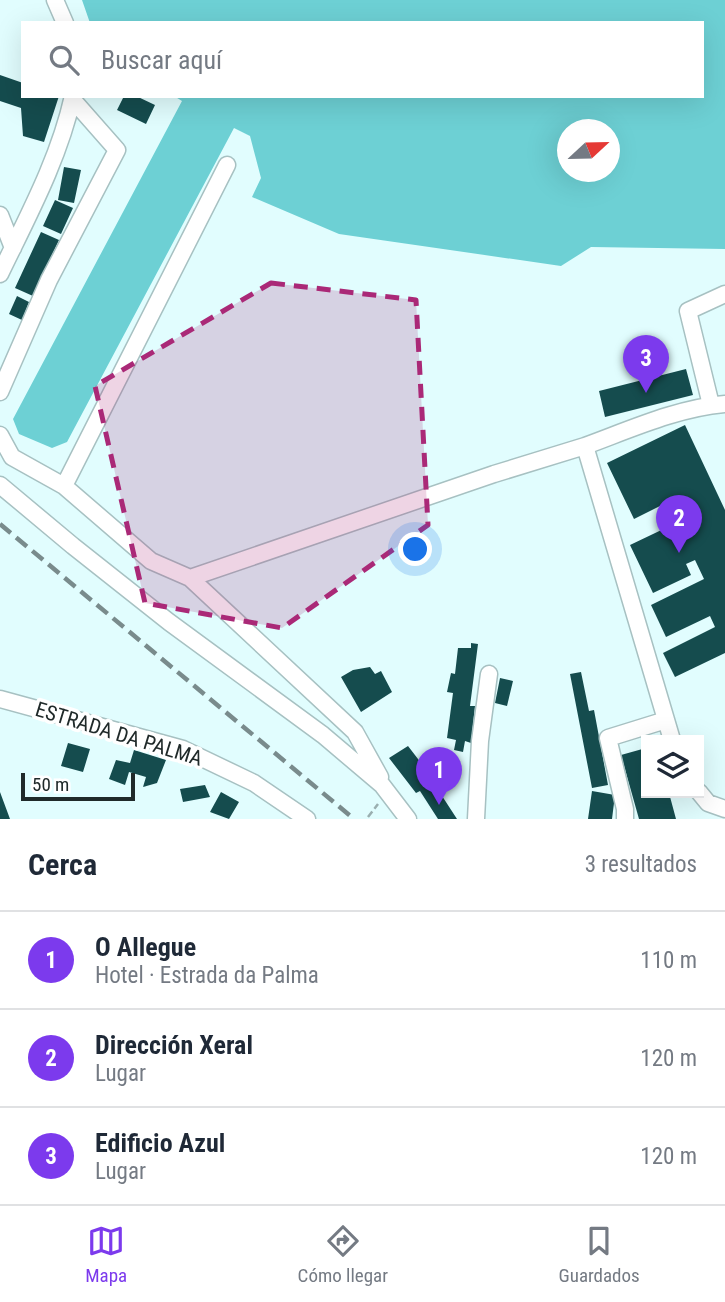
<!DOCTYPE html>
<html lang="es">
<meta charset="utf-8">
<style>
body{margin:0;font-family:"Roboto Condensed",sans-serif;background:#f2f2f3;color:#1f2937}
.controls{position:absolute;right:21px;bottom:21px;display:grid;overflow:hidden;border-radius:0px;box-shadow:0 7px 28px #0002}
.controls button{width:63px;height:63px;display:grid;place-items:center;padding:0;border:0;border-bottom:2px solid #e0e1e3;background:#fff;color:#1f2937;font:35px sans-serif}
.compass{position:absolute;left:557px;top:119px;width:63px;height:63px;border-radius:50%;background:#fff;box-shadow:0 7px 28px #0002;rotate:68deg}
.scale{position:absolute;left:21px;bottom:18px;width:114px;box-sizing:border-box;padding-left:7px;border:4px solid #202a2a;border-top:0;font-size:19px;line-height:24px;white-space:nowrap;color:#202a2a;-webkit-text-stroke:5px #fff;paint-order:stroke}
.you{position:absolute;left:416px;top:550px;width:24px;height:24px;margin:-18px;border:5px solid #fff;border-radius:50%;background:#1a73e8;box-shadow:0 0 0 10px #1a73e833}
.badge{display:grid;place-items:center;width:46px;height:46px;border-radius:50%;background:#7c3aed;color:#fff;font-size:23px;font-weight:700}
.pin{position:absolute;translate:-50% -58px;filter:drop-shadow(0 2px 4px #0008)}
.pin::after{content:'';position:absolute;top:37px;width:24px;height:21px;background:inherit;clip-path:polygon(0 0,100% 0,50% 100%)}
.list{margin:0;padding:0;list-style:none}
h2{display:flex;justify-content:space-between;align-items:center;height:91px;margin:0;padding:0 28px;font-size:30px}
h2 small{font-size:23px;font-weight:400;color:#747a83}
.list li{display:grid;grid-template-columns:46px 1fr auto;gap:21px;align-items:center;box-sizing:border-box;height:98px;padding:0 28px;border-top:2px solid #e0e1e3}
.list b{display:block;font-size:26px;white-space:nowrap}
.list p{margin:0;font-size:23px;white-space:nowrap;color:#747a83}
.list em{font-size:23px;font-style:normal;color:#747a83}
.icon{flex:none;width:38px;height:38px;fill:none;stroke:currentColor;stroke-width:2;stroke-linecap:round;stroke-linejoin:round}
.map{position:relative;flex:none;width:725px;height:819px;overflow:hidden}
.search{position:absolute;background:#fff;box-shadow:0 7px 28px #0002;left:21px;right:21px;top:21px;height:77px;display:flex;align-items:center;gap:18px;box-sizing:border-box;padding:0 24px;border-radius:0px;color:#747a83;font-size:26px}
.sheet{height:385px;background:#fff}
nav{display:flex;justify-content:space-around;align-items:center;box-sizing:border-box;height:98px;border-top:2px solid #e0e1e3;background:#fff;font-size:19px;color:#747a83}
nav a{display:grid;justify-items:center;gap:4px}
nav .on{color:#7c3aed}
.map>svg:first-child{display:block}
</style>
<div class="map">
<svg width="725" height="819" viewBox="0 0 725 819">
<rect width="100%" height="100%" fill="#e1fdfe"/>
<path fill="#6dd0d4" fill-rule="evenodd" d="M 82,0 L 725,0 L 725,249 L 591,247 L 561,266 L 339,234 L 252,197 L 261,178 L 250,136 L 234,128 L 67,442 L 52,448 L 19,434 L 13,419 L 182,101 L 174,96 L 702,96 L 702,23 L 90,23 ZM 568,130 L 610,130 L 610,172 L 568,172 Z"/>
<path fill="#154c4e" d="M 0,75 L 23,83 L 23,96 L 59,96 L 44,142 L 23,136 L 21,108 L 0,101 Z
M 124,96 L 136,96 L 155,105 L 146,124 L 117,110 Z
M 64,167 L 81,170 L 74,203 L 58,200 Z
M 55,200 L 73,208 L 61,234 L 43,226 Z
M 41,232 L 59,240 L 33,296 L 15,288 Z
M 17,296 L 29,302 L 22,320 L 9,314 Z
M 686,369 L 693,395 L 605,417 L 599,391 Z
M 685,425 L 725,510 L 725,653 L 675,677 L 663,653 L 715,627 L 710,616 L 666,637 L 651,605 L 704,579 L 695,560 L 686,564 L 691,575 L 653,593 L 630,545 L 674,524 L 664,504 L 634,519 L 607,463 Z
M 471,643 L 478,644 L 470,706 L 475,706 L 471,743 L 465,741 L 463,752 L 454,750 L 456,740 L 447,738 L 453,693 L 447,692 L 451,673 L 455,674 L 458,648 L 471,648 Z
M 370,667 L 375,674 L 381,671 L 392,692 L 361,712 L 341,677 L 353,670 Z
M 581,672 L 589,711 L 594,710 L 608,785 L 592,788 L 570,674 Z
M 500,678 L 513,681 L 507,706 L 495,703 Z
M 68,743 L 90,749 L 83,772 L 61,766 Z
M 408,746 L 418,759 L 457,819 L 438,819 L 420,791 L 416,793 L 389,758 Z
M 646,748 L 646,793 L 669,793 L 676,819 L 639,819 L 621,755 Z
M 134,750 L 166,760 L 157,783 L 143,787 L 146,777 L 129,772 L 125,785 L 109,779 L 116,760 L 130,763 Z
M 205,785 L 210,797 L 183,802 L 180,789 Z
M 592,791 L 615,795 L 612,819 L 588,819 Z
M 0,792 L 10,819 L 0,819 Z
M 221,792 L 239,802 L 229,819 L 210,812 Z"/>
<g fill="none" stroke-linecap="round" stroke-linejoin="round">
<defs>
<path id="minor" d="M 55,0 L 65,23
M 0,215 L 13,248
M 0,274 C 28,216 59,159 73,96
M 0,392 L 49,280 L 117,150 L 73,100
M 711,405 L 688,311 L 725,294
M 0,435 L 12,457 L 64,486 L 151,561 L 190,578 L 494,474 L 585,446 L 672,740
M 585,446 C 629,430 677,408 725,404
M 0,485 L 73,546 L 169,622 L 323,735 L 382,785 L 408,819
M 64,486 L 227,165
M 190,578 L 355,732 L 380,777
M 0,699 L 183,749 L 254,783 L 307,819
M 699,792 L 708,803 L 725,809
M 476,819 L 480,741 L 489,674
M 625,819 L 625,809 L 608,738 L 666,720"/>
</defs>
<use href="#minor" stroke="#a7c1c2" stroke-width="19"/>
<path stroke="#9aafb0" stroke-width="2.5" stroke-dasharray="7 3.5" stroke-linecap="butt" d="M 368,817 L 378,804"/>
<use href="#minor" stroke="#fff" stroke-width="16"/>
<path stroke="#798b8c" stroke-width="4.5" stroke-dasharray="14 7" stroke-linecap="butt" d="M 0,524 L 354,819"/>
</g>
<path fill="#aa2977" fill-opacity="0.2" stroke="#aa2977" stroke-width="5" stroke-dasharray="14 9" stroke-linejoin="round" d="M 271,283 L 416,300 L 428,525 L 282,628 L 145,603 L 95,386 Z"/>
<g text-anchor="middle" stroke-width="7" stroke-linejoin="round" paint-order="stroke">
<g font-size="21" fill="#202a2a" stroke="#fff">
<text transform="translate(119 734) rotate(17)" y="7">ESTRADA DA PALMA</text>
</g>
</g>
</svg>
<div class="controls">
<button><svg class="icon" aria-label="layers" viewBox="0 0 24 24"><path d="M12 4l9 5-9 5-9-5zM3 14l9 5 9-5"/></svg></button>
</div>
<svg class="compass" viewBox="-18 -18 36 36"><path d="M0-13l5 13h-10z" fill="#e53935"/><path d="M0 13l5-13h-10z" fill="#747a83"/></svg>
<div class="scale">50 m</div>
<div class="you"></div>
<div class="pin badge" style="left:439px;top:805px">1</div>
<div class="pin badge" style="left:679px;top:553px">2</div>
<div class="pin badge" style="left:646px;top:393px">3</div>
<div class="search"><svg class="icon" aria-label="search" viewBox="0 0 24 24"><circle cx="10" cy="10" r="6"/><path d="M15 15l6 6"/></svg>Buscar aquí</div>
</div>
<section class="sheet">
<h2>Cerca<small>3 resultados</small></h2>
<ul class="list">
<li><span class="badge">1</span><div><b>O Allegue</b><p>Hotel · Estrada da Palma</p></div><em>110 m</em></li>
<li><span class="badge">2</span><div><b>Dirección Xeral</b><p>Lugar</p></div><em>120 m</em></li>
<li><span class="badge">3</span><div><b>Edificio Azul</b><p>Lugar</p></div><em>120 m</em></li>
</ul>
</section>
<nav>
<a class="on"><svg class="icon" aria-label="map" viewBox="0 0 24 24"><path d="M3 6l6-2 6 2 6-2v14l-6 2-6-2-6 2zM9 4v14M15 6v14"/></svg>Mapa</a>
<a><svg class="icon" aria-label="directions" viewBox="0 0 24 24"><path d="M12 3l9 9-9 9-9-9zM9 14v-3h6M13 9l2 2-2 2"/></svg>Cómo llegar</a>
<a><svg class="icon" aria-label="saved" viewBox="0 0 24 24"><path d="M7 4h10v16l-5-4-5 4z"/></svg>Guardados</a>
</nav>
